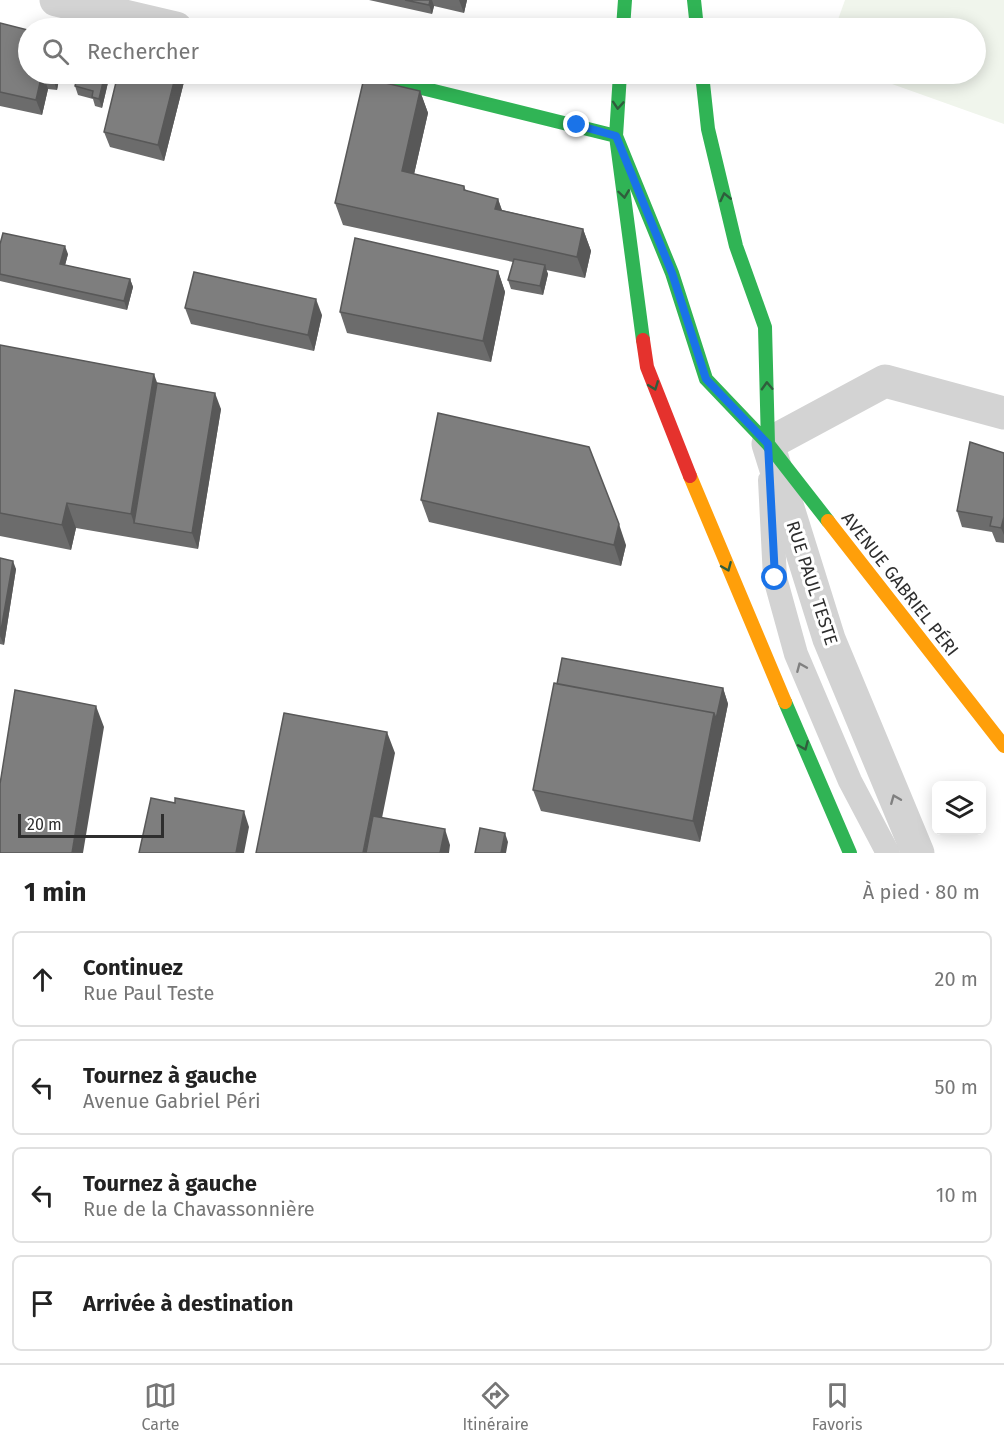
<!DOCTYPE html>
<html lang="fr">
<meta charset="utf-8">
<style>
body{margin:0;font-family:"Fira Sans",sans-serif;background:#f2f2f2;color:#222}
.controls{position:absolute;right:18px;bottom:18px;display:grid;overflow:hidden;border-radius:9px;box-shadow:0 3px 15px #0003}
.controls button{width:54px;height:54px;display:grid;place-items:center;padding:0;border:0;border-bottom:2px solid #e0e0e0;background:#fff;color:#222;font:30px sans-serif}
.scale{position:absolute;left:18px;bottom:15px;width:146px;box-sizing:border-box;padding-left:6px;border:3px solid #2e2e2e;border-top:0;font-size:16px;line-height:21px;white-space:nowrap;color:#2e2e2e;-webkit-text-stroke:4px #fff;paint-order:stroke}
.stop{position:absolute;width:18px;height:18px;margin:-14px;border:4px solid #1a73e8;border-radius:50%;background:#fff}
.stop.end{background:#1a73e8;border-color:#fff;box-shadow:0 2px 6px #0008}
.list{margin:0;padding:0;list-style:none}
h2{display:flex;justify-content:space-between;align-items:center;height:78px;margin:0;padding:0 24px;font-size:26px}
h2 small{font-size:20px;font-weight:400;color:#767676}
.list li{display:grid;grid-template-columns:39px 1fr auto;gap:18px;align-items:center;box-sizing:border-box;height:96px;margin:0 12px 12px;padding:0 12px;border:2px solid #e0e0e0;border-radius:9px}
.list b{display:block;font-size:22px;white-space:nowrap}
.list p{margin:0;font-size:20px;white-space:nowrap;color:#767676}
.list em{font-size:20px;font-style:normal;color:#767676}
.icon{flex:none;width:33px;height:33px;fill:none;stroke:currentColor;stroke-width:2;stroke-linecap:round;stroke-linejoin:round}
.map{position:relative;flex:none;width:1004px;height:853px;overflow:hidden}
.search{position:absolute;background:#fff;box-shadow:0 3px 15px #0003;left:18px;right:18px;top:18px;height:66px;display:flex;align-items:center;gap:15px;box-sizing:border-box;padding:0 21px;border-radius:33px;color:#767676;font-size:22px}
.sheet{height:510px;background:#fff}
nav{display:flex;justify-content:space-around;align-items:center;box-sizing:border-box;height:84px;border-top:2px solid #e0e0e0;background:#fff;font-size:16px;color:#767676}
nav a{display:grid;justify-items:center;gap:3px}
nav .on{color:#777}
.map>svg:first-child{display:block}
</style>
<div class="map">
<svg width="1004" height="853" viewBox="0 0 1004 853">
<rect width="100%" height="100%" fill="#fff"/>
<path fill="#f0f5ec" d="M 845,0 L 1004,0 L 1004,124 L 864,74 L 976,74 L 976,28 L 835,28 Z"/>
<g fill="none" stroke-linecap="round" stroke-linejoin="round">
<path stroke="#d3d3d3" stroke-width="24" d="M 770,480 L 775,578 L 796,654 L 850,781 L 888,853"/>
<path stroke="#d3d3d3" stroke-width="33" d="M 56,0 L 176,28
M 918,853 L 829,639 L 768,444 L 885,381 L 1004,413"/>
<path stroke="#30b455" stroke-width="14" d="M 694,0 L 697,28
M 623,28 L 625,0
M 365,74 L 616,136 L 643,340
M 620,74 L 616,136 L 672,273 L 706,379 L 768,444 L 828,521
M 702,74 L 708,129 L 736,246 L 765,327 L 768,444
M 785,702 L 850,853"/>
<path stroke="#ff9f0a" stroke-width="14" d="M 690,476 L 785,702
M 828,521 L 1004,746"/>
<path stroke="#e5322d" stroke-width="14" d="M 643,340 L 647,367 L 690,476"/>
</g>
<path fill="#6c6c6c" d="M 369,0 L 467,0 L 464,13 L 434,6 L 432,14 Z
M 0,23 L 28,74 L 60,74 L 57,90 L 48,89 L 42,115 L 0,106 Z
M 78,74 L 110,74 L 102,108 L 95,106 L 93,99 L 78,95 L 75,86 Z
M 118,74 L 186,74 L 164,161 L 110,147 L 104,132 Z
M 420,91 L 428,113 L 414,174 L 464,186 L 466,191 L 498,199 L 502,210 L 583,229 L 591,251 L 585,278 L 546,270 L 548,274 L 543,295 L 511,289 L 508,280 L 513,262 L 343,225 L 335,203 Z
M 0,244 L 68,254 L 65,265 L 130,279 L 133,287 L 127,310 L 0,281 Z
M 498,271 L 505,292 L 491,362 L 347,333 L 340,312 Z
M 185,308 L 322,315 L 314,351 L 191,324 Z
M 0,345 L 157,383 L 221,409 L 198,549 L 76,528 L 71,550 L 0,536 Z
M 1004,453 L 1004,543 L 996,542 L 992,532 L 962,527 L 957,511 Z
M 421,500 L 626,545 L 621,566 L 429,522 Z
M 0,558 L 16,569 L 4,645 L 0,644 Z
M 723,688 L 728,704 L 700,842 L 541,811 L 533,790 Z"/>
<path fill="#585858" d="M 430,0 L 432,0 L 434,6 L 432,14 L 429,5 Z
M 459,0 L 467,0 L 464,13 Z
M 42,74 L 51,74 L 45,80 L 48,89 L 42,115 L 36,100 Z
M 55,74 L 60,74 L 57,90 L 54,82 Z
M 105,74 L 110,74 L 102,108 L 99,99 Z
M 176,74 L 186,74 L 164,161 L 158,145 Z
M 420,91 L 428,113 L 410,192 L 402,171 Z
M 498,199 L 505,220 L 495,209 Z
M 583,229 L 591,251 L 585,278 L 577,257 Z
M 65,246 L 68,254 L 63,273 L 60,264 Z
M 545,265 L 548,274 L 543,295 L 540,286 Z
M 498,271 L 505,292 L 491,362 L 483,341 Z
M 130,279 L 133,287 L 127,310 L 124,301 Z
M 316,299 L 322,315 L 314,351 L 308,335 Z
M 154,374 L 163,399 L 134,523 L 131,514 Z
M 215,393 L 221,409 L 198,549 L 192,533 Z
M 67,503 L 76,528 L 71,550 L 62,525 Z
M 1004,517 L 1004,535 L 1001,528 Z
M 619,524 L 626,545 L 621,566 L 614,545 Z
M 13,561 L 16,569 L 4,645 L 0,636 Z
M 723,688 L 728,704 L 700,842 L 693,821 L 714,713 Z
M 96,706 L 104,727 L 83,853 L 72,853 Z
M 387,732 L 395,753 L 375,853 L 363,853 Z
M 244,811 L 249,827 L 244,853 L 236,853 Z
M 445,829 L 450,845 L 449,853 L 440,853 Z
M 505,833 L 508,842 L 506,853 L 501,853 Z"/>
<path fill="#7e7e7e" stroke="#585858" stroke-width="1.5" d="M 405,0 L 430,0 L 429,5 Z
M 0,23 L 28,30 L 28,74 L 42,74 L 36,100 L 0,92 Z
M 46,74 L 55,74 L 54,82 L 45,80 Z
M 78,74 L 105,74 L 99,99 L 92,97 L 93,91 L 75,86 Z
M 118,74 L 176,74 L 158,145 L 104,132 Z
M 364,78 L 420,91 L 402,171 L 464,186 L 464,190 L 498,199 L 495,209 L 583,229 L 577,257 L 335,203 Z
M 3,233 L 65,246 L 60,264 L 130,279 L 124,301 L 0,274 L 0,244 Z
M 355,238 L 498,271 L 483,341 L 340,312 Z
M 514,259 L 545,265 L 540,286 L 508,280 Z
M 194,272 L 316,299 L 308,335 L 185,308 Z
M 0,345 L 154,374 L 131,514 L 67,503 L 62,525 L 0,513 Z
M 157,383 L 215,393 L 192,533 L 134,523 Z
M 438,413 L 589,447 L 619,524 L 614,545 L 421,500 Z
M 970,442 L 1004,453 L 1004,517 L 1001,528 L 990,526 L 992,517 L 957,511 Z
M 0,558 L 13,561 L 0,636 Z
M 562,658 L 723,688 L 716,719 L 714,713 L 557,684 Z
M 554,683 L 714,713 L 693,821 L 533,790 Z
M 15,690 L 96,706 L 72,853 L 0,853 L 0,784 Z
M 284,713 L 387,732 L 363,853 L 256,853 Z
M 151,798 L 175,803 L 175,798 L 244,811 L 236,853 L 139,853 Z
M 373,816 L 445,829 L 440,853 L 366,853 Z
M 480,828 L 505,833 L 501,853 L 475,853 Z"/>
<defs><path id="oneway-chevron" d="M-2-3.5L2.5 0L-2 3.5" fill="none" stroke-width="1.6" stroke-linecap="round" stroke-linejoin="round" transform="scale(1.5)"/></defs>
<g stroke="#2f5d3c">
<use href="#oneway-chevron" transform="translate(618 105) rotate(94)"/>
<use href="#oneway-chevron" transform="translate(624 194) rotate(82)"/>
<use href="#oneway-chevron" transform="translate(725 197) rotate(-103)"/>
<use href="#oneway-chevron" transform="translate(654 386) rotate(69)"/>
<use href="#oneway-chevron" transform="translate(767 386) rotate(-92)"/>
<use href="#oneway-chevron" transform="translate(727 567) rotate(67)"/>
<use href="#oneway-chevron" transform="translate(804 746) rotate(67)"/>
</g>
<g stroke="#808080">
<use href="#oneway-chevron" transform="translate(801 667) rotate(-113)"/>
<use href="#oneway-chevron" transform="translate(895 799) rotate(-112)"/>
</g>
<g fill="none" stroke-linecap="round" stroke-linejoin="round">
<path stroke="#1a73e8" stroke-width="8" d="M 577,125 L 616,136 L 672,273 L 706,379 L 768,444 L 775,578"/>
</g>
<g text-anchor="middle" stroke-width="6" stroke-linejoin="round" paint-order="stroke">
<g font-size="18" fill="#2e2e2e" stroke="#fff">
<text transform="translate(812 583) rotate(72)" y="6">RUE PAUL TESTE</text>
<text transform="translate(900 584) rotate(52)" y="6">AVENUE GABRIEL PÉRI</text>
</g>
</g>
</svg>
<div class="controls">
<button><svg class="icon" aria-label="layers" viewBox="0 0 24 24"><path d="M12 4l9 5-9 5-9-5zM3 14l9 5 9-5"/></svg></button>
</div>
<div class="scale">20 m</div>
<div class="stop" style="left:775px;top:578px"></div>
<div class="stop end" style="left:577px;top:125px"></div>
<div class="search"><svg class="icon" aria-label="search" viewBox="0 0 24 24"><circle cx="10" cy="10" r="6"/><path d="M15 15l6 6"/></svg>Rechercher</div>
</div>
<section class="sheet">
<h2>1 min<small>À pied · 80 m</small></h2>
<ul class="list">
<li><svg class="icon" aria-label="ahead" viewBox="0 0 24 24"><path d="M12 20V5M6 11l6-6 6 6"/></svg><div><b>Continuez</b><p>Rue Paul Teste</p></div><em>20 m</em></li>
<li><svg class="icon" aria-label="left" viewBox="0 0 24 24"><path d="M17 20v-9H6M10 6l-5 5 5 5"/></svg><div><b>Tournez à gauche</b><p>Avenue Gabriel Péri</p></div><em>50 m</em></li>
<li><svg class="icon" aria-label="left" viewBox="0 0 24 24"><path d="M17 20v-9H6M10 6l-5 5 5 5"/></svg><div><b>Tournez à gauche</b><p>Rue de la Chavassonnière</p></div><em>10 m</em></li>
<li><svg class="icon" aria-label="arrive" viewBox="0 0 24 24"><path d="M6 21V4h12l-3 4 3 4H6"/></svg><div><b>Arrivée à destination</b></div></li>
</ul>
</section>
<nav>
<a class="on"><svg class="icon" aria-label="map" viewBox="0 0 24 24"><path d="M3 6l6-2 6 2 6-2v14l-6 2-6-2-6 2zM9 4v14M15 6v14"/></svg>Carte</a>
<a><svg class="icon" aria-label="directions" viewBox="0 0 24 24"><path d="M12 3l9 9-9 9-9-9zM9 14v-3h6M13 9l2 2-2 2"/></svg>Itinéraire</a>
<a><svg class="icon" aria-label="saved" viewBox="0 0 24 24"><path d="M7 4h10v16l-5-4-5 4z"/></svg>Favoris</a>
</nav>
